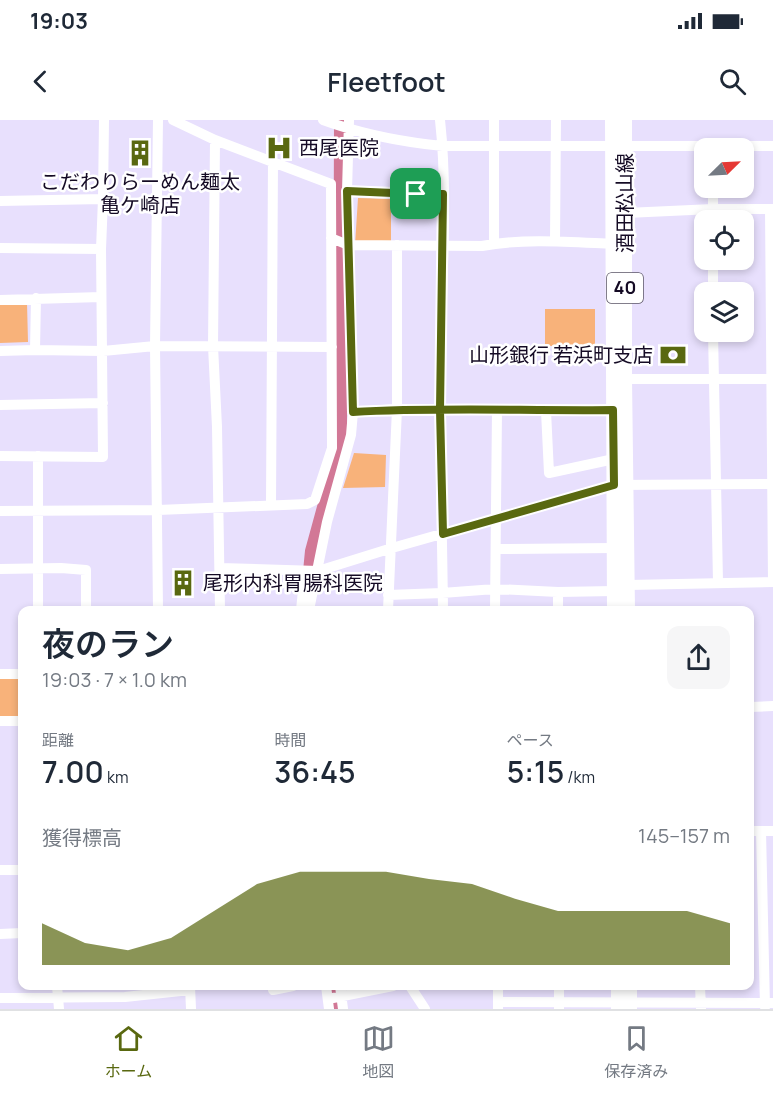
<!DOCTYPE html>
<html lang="ja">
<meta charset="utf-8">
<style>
body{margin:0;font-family:Manrope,"Noto Sans JP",sans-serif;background:#f6f6f7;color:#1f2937;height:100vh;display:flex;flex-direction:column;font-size:22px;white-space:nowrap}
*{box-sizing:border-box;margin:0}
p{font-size:20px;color:#747a83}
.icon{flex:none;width:33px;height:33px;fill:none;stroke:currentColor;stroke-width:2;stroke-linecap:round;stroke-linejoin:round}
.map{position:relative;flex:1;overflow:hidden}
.side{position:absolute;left:18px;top:486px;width:736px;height:384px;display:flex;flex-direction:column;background:#fff;border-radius:12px;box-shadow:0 3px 9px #0003}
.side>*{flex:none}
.needle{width:39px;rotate:66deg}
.buttons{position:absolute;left:694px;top:18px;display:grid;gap:12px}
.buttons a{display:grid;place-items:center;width:60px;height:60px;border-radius:12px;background:#fff;box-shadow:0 3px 9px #0003;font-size:30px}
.pin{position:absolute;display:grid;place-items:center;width:51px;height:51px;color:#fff;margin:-26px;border-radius:12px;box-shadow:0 3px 9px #0006}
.round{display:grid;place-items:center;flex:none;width:63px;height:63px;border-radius:12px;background:#f6f6f7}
.head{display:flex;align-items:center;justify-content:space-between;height:102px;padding:0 24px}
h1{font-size:33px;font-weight:600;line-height:45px}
.stats{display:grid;grid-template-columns:repeat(3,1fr);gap:9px;height:102px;padding:6px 24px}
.stats div{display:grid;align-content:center}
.stats b{font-size:30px;font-weight:600}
.stats small{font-size:16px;font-weight:400}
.stats p{font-size:16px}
.chart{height:168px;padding:12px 24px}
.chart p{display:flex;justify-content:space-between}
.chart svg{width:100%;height:108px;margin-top:6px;fill:#596810;opacity:.7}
.status{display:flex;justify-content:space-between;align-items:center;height:42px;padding:0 30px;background:#fff;direction:ltr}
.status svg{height:16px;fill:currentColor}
header{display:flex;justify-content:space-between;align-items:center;height:78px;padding:0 24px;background:#fff;font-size:27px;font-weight:600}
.tab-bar{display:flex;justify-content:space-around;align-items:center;height:84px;border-top:2px solid #e0e1e3;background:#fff;font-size:16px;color:#747a83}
.tab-bar a{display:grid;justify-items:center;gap:3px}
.tab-bar .on{color:#596810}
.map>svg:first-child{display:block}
</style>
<div class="status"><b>19:03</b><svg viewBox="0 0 49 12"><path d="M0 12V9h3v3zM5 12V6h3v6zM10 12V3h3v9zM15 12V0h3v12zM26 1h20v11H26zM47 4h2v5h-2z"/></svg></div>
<header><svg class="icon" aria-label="back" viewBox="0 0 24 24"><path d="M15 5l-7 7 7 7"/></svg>Fleetfoot<svg class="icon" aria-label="search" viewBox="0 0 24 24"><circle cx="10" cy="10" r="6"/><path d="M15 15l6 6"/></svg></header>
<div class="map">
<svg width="773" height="889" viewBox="0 0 773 889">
<rect width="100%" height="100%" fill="#e8e0fd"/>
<path fill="#f8b27a" d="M 358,78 L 391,79 L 391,123 L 355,125 Z
M 27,183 L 28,222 L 0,223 L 0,184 Z
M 545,189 L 595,189 L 595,226 L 545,226 Z
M 354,333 L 386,335 L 385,367 L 343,368 Z
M 22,557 L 22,596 L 0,597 L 0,558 Z"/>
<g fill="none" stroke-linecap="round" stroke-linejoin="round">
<path stroke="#d27896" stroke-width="2" d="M 338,222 L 340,222"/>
<path stroke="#d27896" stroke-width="14" d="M 309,462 L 312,431 L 340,329 L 341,0
M 335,866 L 337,889"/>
<path stroke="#fff" stroke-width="10" d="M 323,0 C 361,14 402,22 443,26 L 773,26
M 440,0 C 448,73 442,149 441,222 C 439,312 442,401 443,490
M 494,0 L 494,123
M 215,20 L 213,226 L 217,307 L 220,490
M 347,71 L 443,74
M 0,81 L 103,79
M 626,93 L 713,89 L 773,89
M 713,100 L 713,68
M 331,118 L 348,125 L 482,126 C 525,118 570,122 613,124
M 555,121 L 556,0
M 0,128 L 101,129
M 713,140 L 713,172
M 0,180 L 101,177
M 713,212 L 718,462
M 35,230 L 36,178
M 0,231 L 35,230 L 103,231 L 155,226 L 332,227
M 625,259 L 773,259
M 0,285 L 103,283
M 546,291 L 549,353 L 614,339
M 353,292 L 397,289 L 613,290
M 0,336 L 103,337 L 101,129 L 103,79 L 104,0
M 38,336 L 38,490
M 271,385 L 273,41
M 0,391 L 158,390 L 307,384 L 315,380 L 332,328 L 331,64 L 215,20 L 173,0
M 496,429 L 614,428
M 220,448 L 318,451 L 392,428 L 614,365 L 773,364
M 0,449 L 61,448 L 86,450 L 86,490
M 628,465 L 773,462 L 770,89
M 558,472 L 558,490
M 388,475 L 442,473 L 495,469 L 558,472 L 614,471
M 158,490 L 155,226 L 158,0
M 301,490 L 305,451
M 309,490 L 327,402 L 351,315 L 353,292 L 347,71 L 349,0
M 388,490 L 397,289 L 397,125
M 495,490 L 497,290
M 0,554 L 22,554
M 750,587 L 773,586
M 0,601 L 22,601
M 750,711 L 773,711
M 761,711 L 765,887
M 0,750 L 22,750
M 0,814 L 22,813
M 57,866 L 59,889
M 190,866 L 191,889
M 326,866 L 329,889
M 340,866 L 343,889
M 410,866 L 425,889
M 498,866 L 498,889
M 559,866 L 559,889
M 700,866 L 701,889
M 273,870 L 293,866
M 0,878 L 125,877 L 190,870
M 328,879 L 393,866
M 498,882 L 773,883"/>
<path stroke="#fff" stroke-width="14" d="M 612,0 L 614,490
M 625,0 L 625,259 L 628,490
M 618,866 L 618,889
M 630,866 L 630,889"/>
</g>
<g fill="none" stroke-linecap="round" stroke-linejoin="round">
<g stroke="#fff" stroke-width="12">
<path id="route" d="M 416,74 L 347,71 L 353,292 C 440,287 526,291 613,290 L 614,365 L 443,414 L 440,290 L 443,74 L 416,74"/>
</g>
<use href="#route" stroke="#596810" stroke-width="8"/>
</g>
<defs>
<g id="hospital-bare" transform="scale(2.07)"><path d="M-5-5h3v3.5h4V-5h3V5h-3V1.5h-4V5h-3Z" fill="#596810" stroke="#fff" stroke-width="2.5" paint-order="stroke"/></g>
<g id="building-bare" transform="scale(2.07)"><path d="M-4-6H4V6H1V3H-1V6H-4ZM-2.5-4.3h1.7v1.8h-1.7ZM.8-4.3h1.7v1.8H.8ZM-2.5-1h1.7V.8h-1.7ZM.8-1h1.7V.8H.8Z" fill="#596810" stroke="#fff" stroke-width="2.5" paint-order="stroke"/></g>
<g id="bank-bare" transform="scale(2.07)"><path d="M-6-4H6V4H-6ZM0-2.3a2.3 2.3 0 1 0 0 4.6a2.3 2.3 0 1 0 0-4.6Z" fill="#596810" stroke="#fff" stroke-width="2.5" paint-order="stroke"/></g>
</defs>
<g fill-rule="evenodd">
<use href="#hospital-bare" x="279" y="28"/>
<use href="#building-bare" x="140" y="33"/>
<use href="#bank-bare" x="673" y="235"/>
<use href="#building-bare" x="183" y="463"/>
</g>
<g text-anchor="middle" stroke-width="5" stroke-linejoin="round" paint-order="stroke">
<rect fill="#fff" stroke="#5a5466" stroke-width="1.5" x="607" y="153" width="36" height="30" rx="4.5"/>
<g font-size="18" font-weight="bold" fill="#140a24">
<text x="625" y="174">40</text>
</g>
<g font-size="20" fill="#140a24" stroke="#fff" text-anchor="start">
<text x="299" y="35">西尾医院</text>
<text x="140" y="69" text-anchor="middle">こだわりらーめん麺太<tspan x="140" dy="23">亀ケ崎店</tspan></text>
<text x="653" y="242" text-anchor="end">山形銀行 若浜町支店</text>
<text x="203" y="470">尾形内科胃腸科医院</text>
</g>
<g font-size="20" fill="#140a24" stroke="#fff">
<text transform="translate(625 83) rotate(-90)" y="7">酒田松山線</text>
</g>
</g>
</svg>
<div class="buttons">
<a><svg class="needle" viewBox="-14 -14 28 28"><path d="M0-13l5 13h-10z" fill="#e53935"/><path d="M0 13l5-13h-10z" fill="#747a83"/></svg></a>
<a><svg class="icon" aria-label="locate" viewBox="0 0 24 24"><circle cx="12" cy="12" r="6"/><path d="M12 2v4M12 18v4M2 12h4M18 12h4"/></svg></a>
<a><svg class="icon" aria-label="layers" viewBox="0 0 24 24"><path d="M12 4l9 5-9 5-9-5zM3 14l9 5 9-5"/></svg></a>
</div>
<div class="pin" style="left:416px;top:74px;background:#1e9e55"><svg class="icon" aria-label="arrive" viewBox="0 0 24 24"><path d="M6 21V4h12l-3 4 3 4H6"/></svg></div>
<section class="side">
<div class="head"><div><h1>夜のラン</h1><p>19:03 · 7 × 1.0 km</p></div><a class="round"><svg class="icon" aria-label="share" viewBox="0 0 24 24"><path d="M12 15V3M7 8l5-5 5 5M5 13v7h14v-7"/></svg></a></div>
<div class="stats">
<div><p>距離</p><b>7.00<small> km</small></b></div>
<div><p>時間</p><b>36:45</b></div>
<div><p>ペース</p><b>5:15<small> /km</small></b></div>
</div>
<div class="chart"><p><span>獲得標高</span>145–157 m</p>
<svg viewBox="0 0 160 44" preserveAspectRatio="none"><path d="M0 44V27L10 35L20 38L30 33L40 22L50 11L60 6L70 6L80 6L90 9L100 11L110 17L120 22L130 22L140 22L150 22L160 27V44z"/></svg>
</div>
</section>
</div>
<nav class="tab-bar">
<a class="on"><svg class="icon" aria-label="home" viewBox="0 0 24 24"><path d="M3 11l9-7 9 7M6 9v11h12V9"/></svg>ホーム</a>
<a><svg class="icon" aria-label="map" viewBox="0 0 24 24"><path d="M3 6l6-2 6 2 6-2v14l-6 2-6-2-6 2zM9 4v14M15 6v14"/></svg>地図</a>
<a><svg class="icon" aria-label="saved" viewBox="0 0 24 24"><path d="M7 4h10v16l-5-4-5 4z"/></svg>保存済み</a>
</nav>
